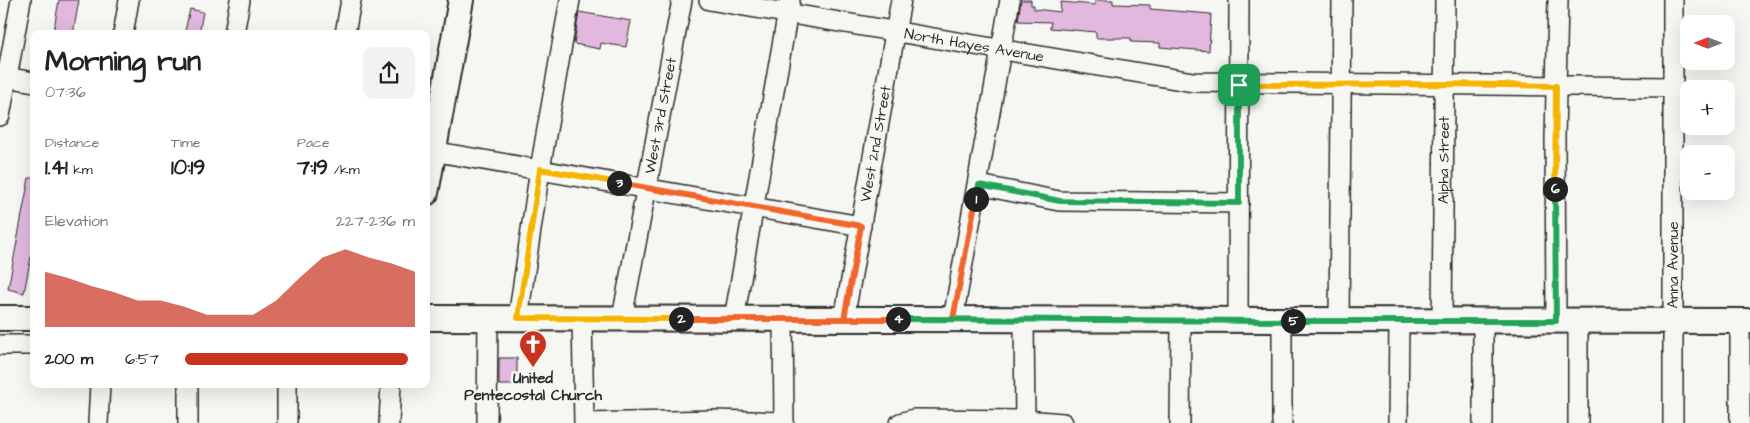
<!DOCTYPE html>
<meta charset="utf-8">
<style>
body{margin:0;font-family:"Architects Daughter",sans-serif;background:#f2f2f2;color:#222;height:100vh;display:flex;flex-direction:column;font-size:19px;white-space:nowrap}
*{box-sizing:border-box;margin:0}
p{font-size:16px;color:#767676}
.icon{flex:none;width:28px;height:28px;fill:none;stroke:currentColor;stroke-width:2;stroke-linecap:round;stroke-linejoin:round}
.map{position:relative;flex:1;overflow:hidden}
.side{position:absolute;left:30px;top:30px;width:400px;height:358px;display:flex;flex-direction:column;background:#fff;border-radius:10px;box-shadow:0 5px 20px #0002}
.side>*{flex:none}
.needle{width:32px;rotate:270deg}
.fabs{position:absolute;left:1680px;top:15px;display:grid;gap:10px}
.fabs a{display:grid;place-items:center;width:55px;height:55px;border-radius:10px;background:#fff;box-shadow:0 5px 20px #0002;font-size:25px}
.pin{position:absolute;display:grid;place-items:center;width:42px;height:42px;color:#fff;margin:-21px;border-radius:10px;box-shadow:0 2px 8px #0006}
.km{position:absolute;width:25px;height:25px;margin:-12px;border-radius:50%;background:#222;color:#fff;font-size:14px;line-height:25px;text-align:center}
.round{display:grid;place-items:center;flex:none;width:52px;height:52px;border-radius:10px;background:#f2f2f2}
.head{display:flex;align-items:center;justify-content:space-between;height:85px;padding:0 15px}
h1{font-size:28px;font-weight:800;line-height:38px}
.stats{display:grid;grid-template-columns:repeat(3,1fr);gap:8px;height:85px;padding:5px 15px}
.stats div{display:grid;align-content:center}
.stats b{font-size:21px;font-weight:800}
.stats small{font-size:14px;font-weight:400}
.stats p{font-size:14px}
.chart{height:140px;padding:10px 15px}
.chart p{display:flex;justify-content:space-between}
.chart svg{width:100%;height:90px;margin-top:5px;fill:#c8321e;opacity:.7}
ul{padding:0 15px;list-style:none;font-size:16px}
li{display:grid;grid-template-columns:80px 60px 1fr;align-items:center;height:38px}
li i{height:12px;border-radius:6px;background:#c8321e}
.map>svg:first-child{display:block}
</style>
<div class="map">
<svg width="1750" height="423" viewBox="0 0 1750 423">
<rect width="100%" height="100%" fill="#f6f6f2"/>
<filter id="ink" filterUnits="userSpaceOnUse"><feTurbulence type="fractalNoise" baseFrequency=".02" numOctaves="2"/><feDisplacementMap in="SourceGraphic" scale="10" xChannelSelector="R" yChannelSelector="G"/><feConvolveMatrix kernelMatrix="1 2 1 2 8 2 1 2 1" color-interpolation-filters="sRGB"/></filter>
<g filter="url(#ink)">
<path fill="#e2b8de" stroke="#2b2b2b" d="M 59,0 L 79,0 L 73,34 L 53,34 Z
M 1021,0 L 1031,0 L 1031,5 L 1034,5 L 1034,9 L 1060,12 L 1061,2 L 1095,5 L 1095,0 L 1113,0 L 1113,4 L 1150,5 L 1150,9 L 1211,14 L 1209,51 L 1160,47 L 1160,43 L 1131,42 L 1131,38 L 1096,38 L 1096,32 L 1050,28 L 1051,22 L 1018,21 Z
M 190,9 L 203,12 L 199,34 L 185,31 Z
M 579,12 L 631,21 L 626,47 L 601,43 L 600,49 L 574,44 Z
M 29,178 L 34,178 L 34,241 L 24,293 L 8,289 Z
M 499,358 L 517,358 L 517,385 L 499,385 Z"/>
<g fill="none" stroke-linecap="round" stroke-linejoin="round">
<g stroke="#2b2b2b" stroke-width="22">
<g id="minor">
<path id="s1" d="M 709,0 L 1193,82 L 1673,87"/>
<path d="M 123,34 L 129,0"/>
<path d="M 234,34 L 240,0"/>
<path d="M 345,34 L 351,0"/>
<path d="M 0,76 L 34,82"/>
<path d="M 0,116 L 21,0"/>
<path d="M 426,150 L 861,226"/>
<path d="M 979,185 L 1059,201 L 1239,203"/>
<path d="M 518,318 L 540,169 L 570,0"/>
<path d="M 582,318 L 584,423"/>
<path id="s2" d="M 622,318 L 682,0"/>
<path d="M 734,319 L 790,0"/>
<path d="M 783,319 L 784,423"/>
<path id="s3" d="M 844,319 L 901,0"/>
<path d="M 953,319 L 1010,0"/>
<path d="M 1024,320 L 1025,423"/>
<path d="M 1238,320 L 1239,0"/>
<path d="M 1339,321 L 1342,0"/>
<path id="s4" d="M 1442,321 L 1445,0"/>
<path d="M 1556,321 L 1555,138 L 1558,0"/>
<path d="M 1740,321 L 1740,423"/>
<path d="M 0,345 L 34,345"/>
<path d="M 188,384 L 188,423"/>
<path d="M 287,384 L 287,423"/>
<path d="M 98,423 L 100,384"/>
<path d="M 389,423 L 391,384"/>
<path d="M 487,423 L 488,318"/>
<path d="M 586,423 L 713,420 L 784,422"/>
<path d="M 900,423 L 914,419 L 1025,420 L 1063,423"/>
<path d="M 1180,423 L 1181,320"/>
<path d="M 1282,423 L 1282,321"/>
<path d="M 1398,423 L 1399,321"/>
<path d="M 1483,423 L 1483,321"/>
<path d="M 1578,423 L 1578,321"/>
<path d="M 1673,423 L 1673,0"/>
</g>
</g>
<g stroke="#2b2b2b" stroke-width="28">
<path id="major" d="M 426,193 L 461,0
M 0,318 L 34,318
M 426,318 L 1750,321"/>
</g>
<use href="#minor" stroke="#f6f6f2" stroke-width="19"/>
<use href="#major" stroke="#f6f6f2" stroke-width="24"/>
</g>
</g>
<g fill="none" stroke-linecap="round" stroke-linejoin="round" filter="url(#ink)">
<g stroke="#fff" stroke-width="10">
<path id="split-1" d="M 976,199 L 979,185 L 1060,201 L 1239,203 L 1239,85"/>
</g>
<g stroke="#fff" stroke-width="10">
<path id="split-2" d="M 681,319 L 953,319 L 976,199"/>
</g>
<g stroke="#fff" stroke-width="10">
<path id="split-3" d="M 619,183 L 540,169 L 518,318 L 681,319"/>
</g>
<g stroke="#fff" stroke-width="10">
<path id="split-4" d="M 619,183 L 861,226 L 844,319 L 898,319"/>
</g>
<g stroke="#fff" stroke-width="10">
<path id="split-5" d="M 898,319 L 1293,321"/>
</g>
<g stroke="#fff" stroke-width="10">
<path id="split-6" d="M 1293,321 L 1556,321 L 1555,189"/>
</g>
<g stroke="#fff" stroke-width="10">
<path id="split-7" d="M 1239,85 L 1444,84 L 1556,86 L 1555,189"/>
</g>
<use href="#split-1" stroke="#22a559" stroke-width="6"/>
<use href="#split-2" stroke="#f0652b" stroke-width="6"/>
<use href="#split-3" stroke="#f5b400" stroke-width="6"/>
<use href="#split-4" stroke="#f0652b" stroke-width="6"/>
<use href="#split-5" stroke="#22a559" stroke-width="6"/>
<use href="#split-6" stroke="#22a559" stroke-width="6"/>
<use href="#split-7" stroke="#f5b400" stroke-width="6"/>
</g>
<defs>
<g id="church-pin" transform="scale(1.4375)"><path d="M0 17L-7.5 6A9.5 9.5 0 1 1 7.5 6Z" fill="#c8321e" stroke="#f6f6f2"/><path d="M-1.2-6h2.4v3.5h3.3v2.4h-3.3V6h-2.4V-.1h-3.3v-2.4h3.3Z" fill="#fff"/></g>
</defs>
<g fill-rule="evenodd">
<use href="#church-pin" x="533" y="344"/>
</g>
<g text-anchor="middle" stroke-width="5" stroke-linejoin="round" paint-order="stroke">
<g font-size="15" fill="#2b2b2b" stroke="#f6f6f2">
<text dy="5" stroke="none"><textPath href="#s1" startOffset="269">North Hayes Avenue</textPath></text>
<text dy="5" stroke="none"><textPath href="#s2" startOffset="206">West 3rd Street</textPath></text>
<text dy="5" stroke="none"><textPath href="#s3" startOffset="178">West 2nd Street</textPath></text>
<text dy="5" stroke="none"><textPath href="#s4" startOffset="161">Alpha Street</textPath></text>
<text transform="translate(1673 265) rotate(-90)" y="5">Anna Avenue</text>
</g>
<g font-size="15" font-weight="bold" fill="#2b2b2b" stroke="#f6f6f2">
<text x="533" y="383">United<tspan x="533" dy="17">Pentecostal Church</tspan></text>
</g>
</g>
</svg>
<div class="fabs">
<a><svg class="needle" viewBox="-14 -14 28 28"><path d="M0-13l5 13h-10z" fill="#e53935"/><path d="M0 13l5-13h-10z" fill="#767676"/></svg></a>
<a>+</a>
<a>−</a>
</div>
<div class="pin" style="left:1239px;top:85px;background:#1e9e55"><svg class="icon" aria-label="arrive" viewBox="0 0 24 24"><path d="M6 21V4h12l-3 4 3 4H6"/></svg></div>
<b class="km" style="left:976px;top:199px">1</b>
<b class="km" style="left:681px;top:319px">2</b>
<b class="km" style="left:619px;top:183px">3</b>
<b class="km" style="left:898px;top:319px">4</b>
<b class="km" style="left:1293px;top:321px">5</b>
<b class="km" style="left:1555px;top:189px">6</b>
<section class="side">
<div class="head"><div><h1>Morning run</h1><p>07:36</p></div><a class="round"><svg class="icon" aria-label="share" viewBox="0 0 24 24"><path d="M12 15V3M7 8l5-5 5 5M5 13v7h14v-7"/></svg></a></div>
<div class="stats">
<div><p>Distance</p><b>1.41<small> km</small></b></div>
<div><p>Time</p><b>10:19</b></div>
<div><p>Pace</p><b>7:19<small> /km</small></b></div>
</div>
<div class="chart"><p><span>Elevation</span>227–236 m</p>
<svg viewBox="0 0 160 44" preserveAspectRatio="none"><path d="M0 44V17L10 20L20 24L30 27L40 31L50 31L60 34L70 38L80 38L90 38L100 31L110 20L120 10L130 6L140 10L150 13L160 17V44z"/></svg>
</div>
<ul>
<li><b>200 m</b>6:57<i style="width:97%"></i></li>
</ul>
</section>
</div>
